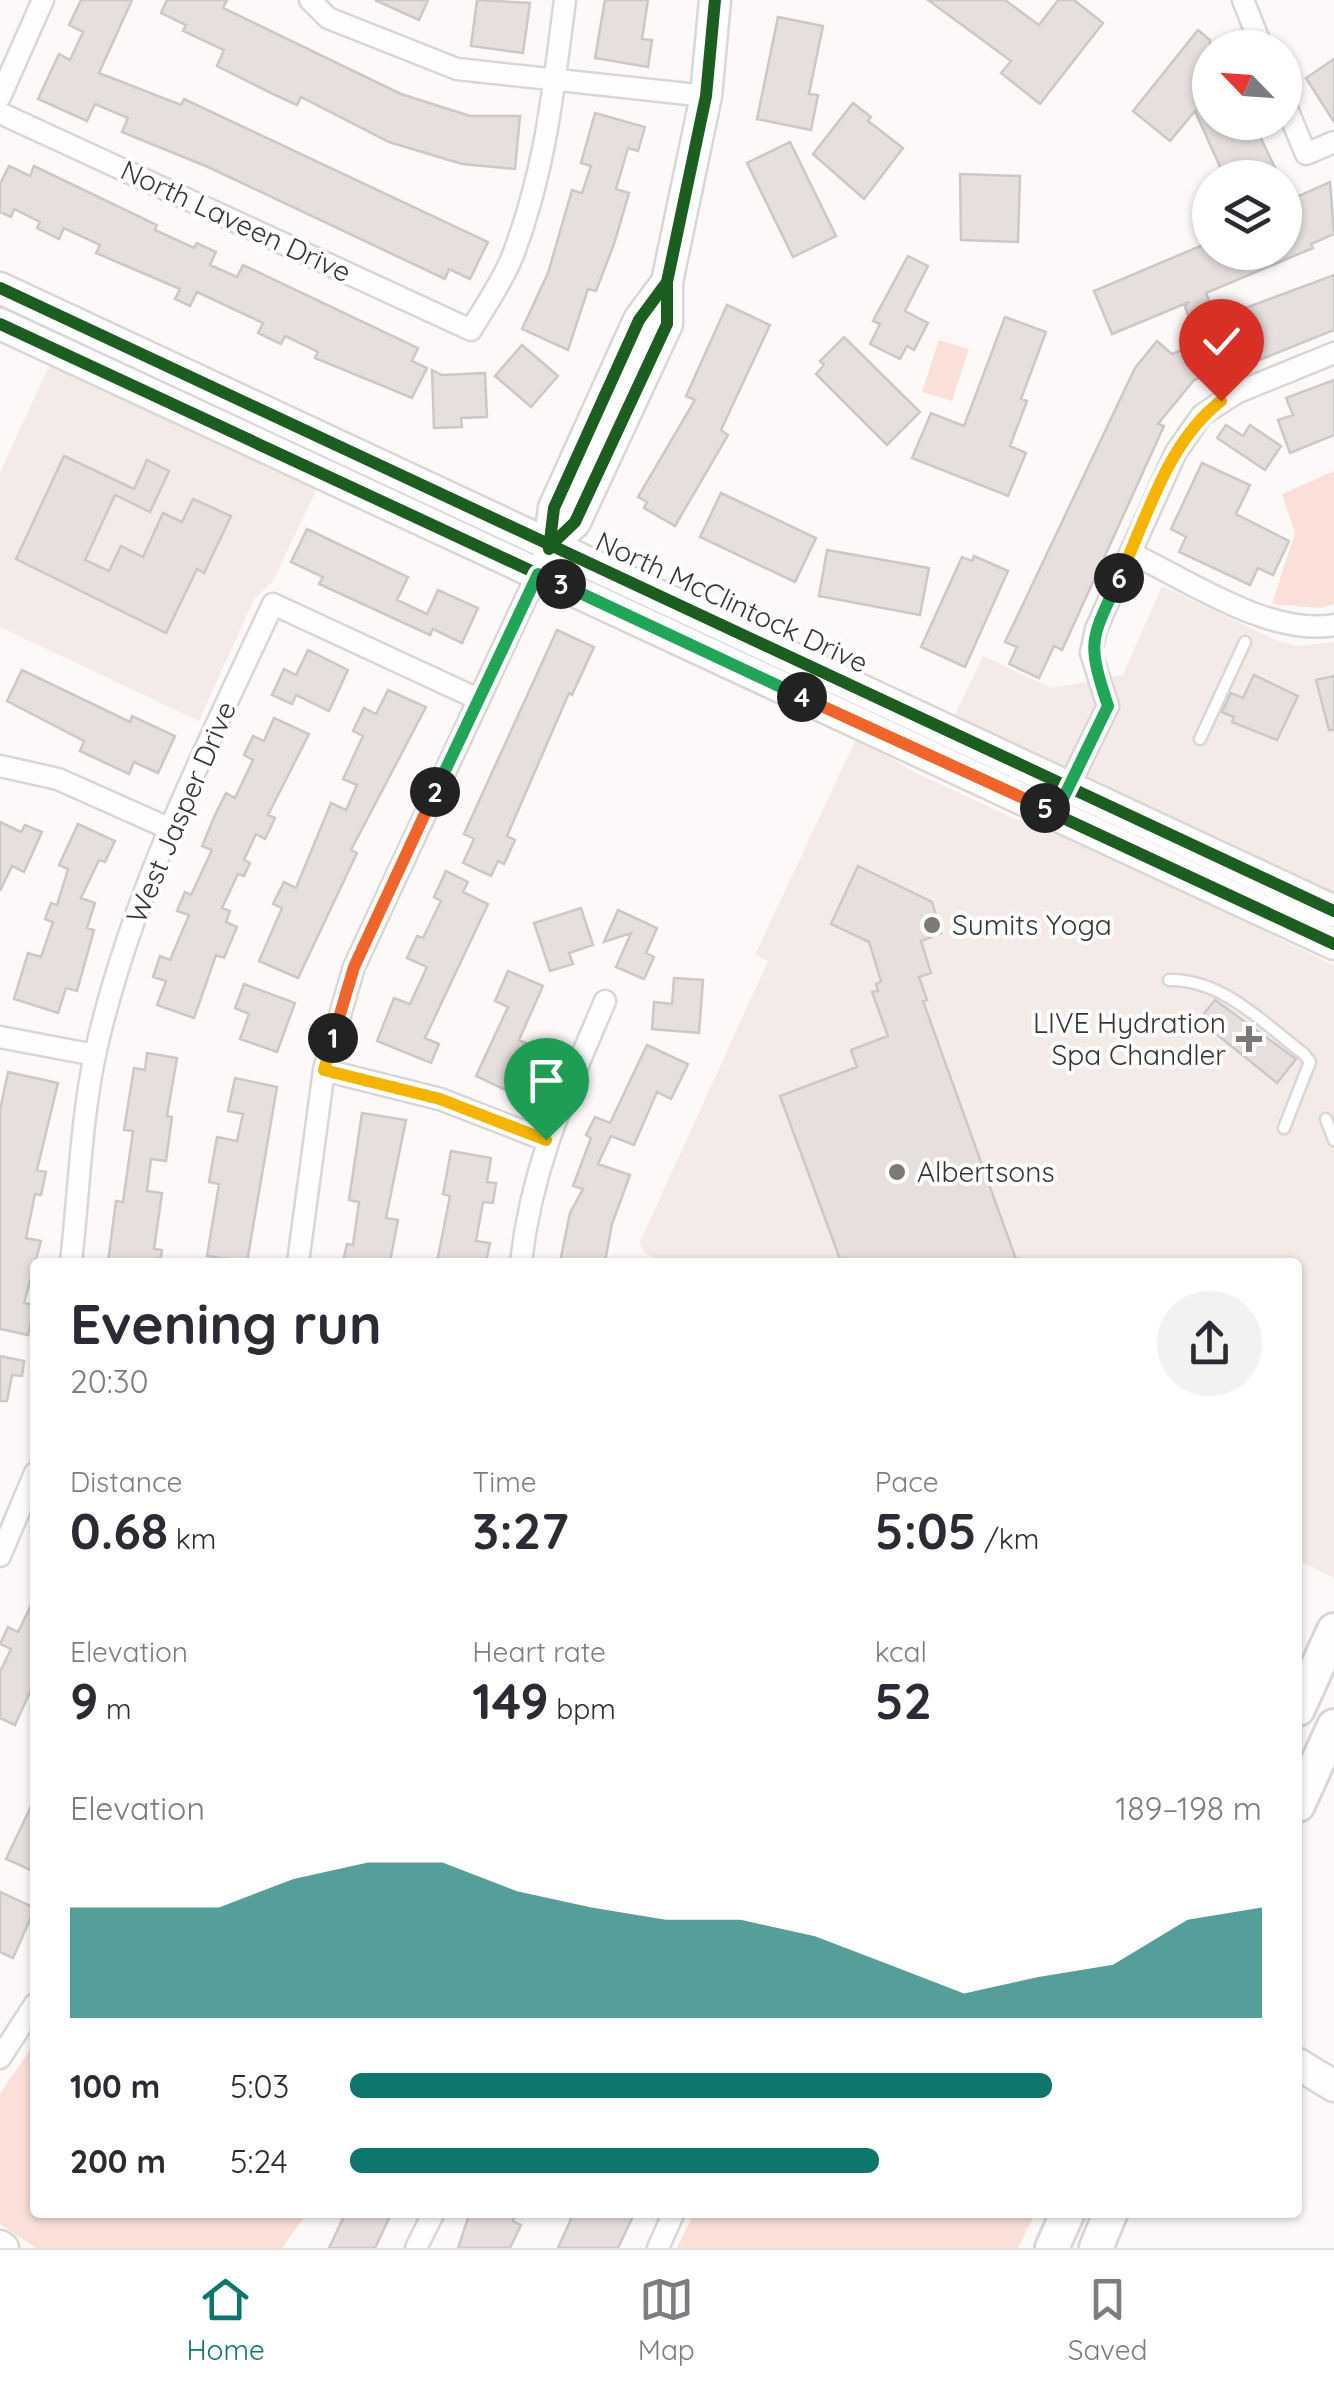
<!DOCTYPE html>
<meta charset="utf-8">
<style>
body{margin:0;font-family:Quicksand,sans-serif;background:#f2f2f3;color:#2b2b33;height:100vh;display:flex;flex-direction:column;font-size:38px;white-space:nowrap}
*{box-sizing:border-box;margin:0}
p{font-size:32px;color:#7c7c81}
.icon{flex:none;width:55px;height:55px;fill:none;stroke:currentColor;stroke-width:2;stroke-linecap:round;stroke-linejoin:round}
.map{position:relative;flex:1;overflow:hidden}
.drawer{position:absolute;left:30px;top:1258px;width:1272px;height:960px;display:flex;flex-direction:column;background:#fff;border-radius:10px;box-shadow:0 2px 8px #0004}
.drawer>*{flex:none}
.needle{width:65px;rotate:295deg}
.tools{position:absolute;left:1192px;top:30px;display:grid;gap:20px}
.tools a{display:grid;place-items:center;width:110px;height:110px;border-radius:50%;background:#fff;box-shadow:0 2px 8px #0004;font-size:50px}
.pin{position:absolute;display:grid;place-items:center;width:85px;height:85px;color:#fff;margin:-102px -42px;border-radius:50% 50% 50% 0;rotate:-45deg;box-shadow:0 0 10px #0007}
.pin .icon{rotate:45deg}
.km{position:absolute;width:50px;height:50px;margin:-25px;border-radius:50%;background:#222;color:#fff;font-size:28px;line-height:50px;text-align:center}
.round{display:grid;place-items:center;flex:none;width:105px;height:105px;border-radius:52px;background:#f2f2f3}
.overview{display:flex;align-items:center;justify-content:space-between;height:170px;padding:0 40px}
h1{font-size:55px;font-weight:700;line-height:75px}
.stats{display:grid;grid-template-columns:repeat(3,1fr);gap:15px;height:170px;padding:10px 40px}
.stats div{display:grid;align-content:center}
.stats b{font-size:50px;font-weight:700}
.stats small{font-size:28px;font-weight:400}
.stats p{font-size:28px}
.chart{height:280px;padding:20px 40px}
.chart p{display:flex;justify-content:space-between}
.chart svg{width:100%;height:180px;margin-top:10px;fill:#0f766e;opacity:.7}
ul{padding:0 40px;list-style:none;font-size:32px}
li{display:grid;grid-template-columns:160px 120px 1fr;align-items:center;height:75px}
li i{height:25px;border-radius:12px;background:#0f766e}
.tabs{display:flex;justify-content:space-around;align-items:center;height:140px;border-top:2px solid #e1e1e2;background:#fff;font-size:28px;color:#7c7c81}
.tabs a{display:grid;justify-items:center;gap:5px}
.tabs .selected{color:#0f766e}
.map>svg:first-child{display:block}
</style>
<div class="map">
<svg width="1334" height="2248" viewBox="0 0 1334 2248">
<rect width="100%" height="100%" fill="#fdf9f8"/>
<path fill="#f4eae8" d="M 52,360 L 319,484 L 273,581 L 254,599 L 199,721 L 0,627 L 0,472 Z
M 1162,586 L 1278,641 L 1297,646 L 1334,642 L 1334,897 L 953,719 L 983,656 L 1051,688 L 1123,675 Z
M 857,737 L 914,772 L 1015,819 L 1077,838 L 1334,966 L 1334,1578 L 1298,1560 L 1298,1262 L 665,1262 L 644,1253 L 640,1242 L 768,961 L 755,955 Z"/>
<path fill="#fae0d9" d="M 939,340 L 969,349 L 952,401 L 922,392 Z
M 1334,471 L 1334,604 L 1321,608 L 1272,604 L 1295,533 L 1282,494 Z
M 35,2042 L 35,2212 L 307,2213 L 282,2248 L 36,2248 L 0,2224 L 0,2094 Z
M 694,2213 L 694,2212 L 1035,2213 L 1018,2248 L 677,2248 Z"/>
<path fill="#e6dfdd" stroke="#cbc8c8" stroke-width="2.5" d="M 81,0 L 132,0 L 99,73 L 181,105 L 184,99 L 488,242 L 470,279 L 449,269 L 445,279 L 208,167 L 122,132 L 128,118 L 95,104 L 87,121 L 38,99 L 59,54 L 70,60 L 83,32 L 69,25 Z
M 167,0 L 227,0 L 223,8 L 401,94 L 470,116 L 520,116 L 515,169 L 462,164 L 389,142 L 301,97 L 297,105 L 273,94 L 217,66 L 224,50 L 183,31 L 186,25 L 161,13 Z
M 375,0 L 428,0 L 419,20 Z
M 477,0 L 530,3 L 523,53 L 471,46 Z
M 605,0 L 648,0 L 642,39 L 652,40 L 648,67 L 595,58 Z
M 928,0 L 1005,0 L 1039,25 L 1058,0 L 1074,0 L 1103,23 L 1040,104 L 1001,73 L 1011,61 Z
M 778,17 L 823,26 L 809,94 L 818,95 L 811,130 L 757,119 Z
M 1198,30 L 1210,40 L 1210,122 L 1253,122 L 1280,178 L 1225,178 L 1195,111 L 1170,141 L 1133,111 Z
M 1334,59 L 1334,122 L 1306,78 Z
M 853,103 L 871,117 L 868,121 L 903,148 L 864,199 L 813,154 Z
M 595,113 L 645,127 L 638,151 L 628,148 L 616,189 L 629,193 L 614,244 L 596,291 L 588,289 L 568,350 L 522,329 L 548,273 L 572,190 L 582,193 L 591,166 L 581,163 Z
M 790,142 L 836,236 L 793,257 L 747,163 Z
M 9,166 L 30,176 L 34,166 L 157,225 L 155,230 L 194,248 L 197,243 L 216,252 L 210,265 L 237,277 L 243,265 L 418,348 L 412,361 L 427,368 L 412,398 L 315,358 L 318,352 L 285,336 L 281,344 L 258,333 L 263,323 L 197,292 L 190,306 L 175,299 L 180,289 L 96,253 L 100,245 L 64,228 L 59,239 L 37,228 L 40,222 L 14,209 L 11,217 L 0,212 L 0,184 Z
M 960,174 L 1020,176 L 1018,242 L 961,240 Z
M 1330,182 L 1334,234 L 1311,244 L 1313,248 L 1206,293 L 1216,319 L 1334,275 L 1334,330 L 1232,371 L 1230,365 L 1194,380 L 1158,424 L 1164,426 L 1062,650 L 1054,646 L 1039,678 L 1009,664 L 1017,647 L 1005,642 L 1135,368 L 1157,341 L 1172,354 L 1199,343 L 1185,307 L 1189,302 L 1112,334 L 1094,291 L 1210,242 L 1210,252 L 1285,252 L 1285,202 Z
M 908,256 L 928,266 L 905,311 L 928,323 L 914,350 L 907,346 L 900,359 L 870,344 L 880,324 L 873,321 Z
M 727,305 L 770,325 L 721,430 L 728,435 L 675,526 L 644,508 L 647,502 L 638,497 L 695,400 L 686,396 Z
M 1005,317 L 1046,332 L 1021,399 L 1027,401 L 1010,446 L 1026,453 L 1008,496 L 912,458 L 931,413 L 964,426 Z
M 844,337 L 920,412 L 887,445 L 816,374 L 824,365 L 820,361 Z
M 522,345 L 558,376 L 531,407 L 495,376 Z
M 432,370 L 442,375 L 485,373 L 487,417 L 461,418 L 462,427 L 434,428 Z
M 1334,380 L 1334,435 L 1290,453 L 1278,420 L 1293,415 L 1286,398 Z
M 1226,425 L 1243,436 L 1250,425 L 1281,446 L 1265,470 L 1217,438 Z
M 64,456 L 134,489 L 147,460 L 169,471 L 150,512 L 115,495 L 85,560 L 109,571 L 121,546 L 143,557 L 163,513 L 182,522 L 193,499 L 231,516 L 204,573 L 197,569 L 166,633 L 16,559 Z
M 1202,463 L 1250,485 L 1236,514 L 1289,541 L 1273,575 L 1258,568 L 1250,585 L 1179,552 L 1186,537 L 1171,529 Z
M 721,493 L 816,538 L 795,582 L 700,537 Z
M 307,529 L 408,577 L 397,600 L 427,614 L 438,590 L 478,608 L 462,643 L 433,629 L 430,635 L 319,584 L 323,577 L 291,562 Z
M 827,550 L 929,568 L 920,615 L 819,596 Z
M 974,556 L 1008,571 L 965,667 L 921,647 L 962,557 L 972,561 Z
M 557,630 L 594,647 L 572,695 L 569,693 L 507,836 L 515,840 L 504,864 L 498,861 L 491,876 L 463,863 L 474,839 L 464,834 Z
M 308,650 L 348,670 L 329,711 L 296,695 L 292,704 L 272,695 L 284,669 L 296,675 Z
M 22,670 L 130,722 L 132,716 L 175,736 L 158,773 L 134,762 L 129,774 L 80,751 L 84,741 L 7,701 Z
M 1254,675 L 1298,696 L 1277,740 L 1232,722 L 1234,717 L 1222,712 L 1231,693 L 1243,698 Z
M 1334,676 L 1334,730 L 1329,730 L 1316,680 Z
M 388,690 L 426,707 L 351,850 L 357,853 L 298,978 L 259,961 L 282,908 L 273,904 L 284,882 L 296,888 L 331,803 L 346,810 L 357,785 L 343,779 L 363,736 L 353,731 L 364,708 L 376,714 Z
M 274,718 L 309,734 L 268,815 L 275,818 L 265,839 L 256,834 L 244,860 L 250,863 L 244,876 L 238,874 L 222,908 L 230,911 L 226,922 L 237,927 L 224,958 L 216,955 L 194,1018 L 157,1005 L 166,981 L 153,977 L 160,956 L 170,960 L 189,915 L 177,911 L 185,892 L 191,895 L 212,850 L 202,846 L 215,815 L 226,793 L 235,798 L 253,760 L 244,755 L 253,736 L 264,741 Z
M 0,822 L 21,832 L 25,825 L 42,832 L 24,872 L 12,866 L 0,891 Z
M 78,824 L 115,841 L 105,862 L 99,860 L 81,898 L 95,903 L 87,928 L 94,930 L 77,991 L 66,988 L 58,1013 L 14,999 L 28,953 L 41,957 L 53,922 L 45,919 L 51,903 L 57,905 L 68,869 L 59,865 Z
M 858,866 L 932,902 L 941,933 L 921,941 L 931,973 L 919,977 L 927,1000 L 923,1001 L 1017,1262 L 841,1262 L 780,1096 L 857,1067 L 851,1050 L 888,1036 L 872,992 L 878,991 L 876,984 L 881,981 L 869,942 L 831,924 Z
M 446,871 L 468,882 L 463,892 L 488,904 L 425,1038 L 439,1044 L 431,1063 L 377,1041 L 394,998 L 410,1004 L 427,967 L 407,958 L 417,936 L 423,938 L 441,901 L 434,897 Z
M 581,908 L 593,945 L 569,953 L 573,964 L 550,971 L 534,923 Z
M 618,910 L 657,928 L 646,953 L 654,957 L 644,979 L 616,967 L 631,933 L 604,942 Z
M 508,971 L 543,986 L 519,1040 L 539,1049 L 520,1097 L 476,1076 L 508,1007 L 495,1001 Z
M 674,978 L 703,980 L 699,1033 L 652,1029 L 654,1002 L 672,1004 Z
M 244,984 L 295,1003 L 277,1052 L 240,1039 L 249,1014 L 235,1008 Z
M 1215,1000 L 1296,1059 L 1277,1083 L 1199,1020 Z
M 647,1045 L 688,1064 L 671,1099 L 657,1092 L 634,1145 L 611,1136 L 598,1164 L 630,1175 L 612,1224 L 605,1262 L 560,1262 L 570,1213 L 583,1189 L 573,1186 L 591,1138 L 586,1135 L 595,1117 L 610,1123 Z
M 147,1053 L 177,1058 L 167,1116 L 172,1117 L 166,1161 L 151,1159 L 147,1191 L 162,1193 L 154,1249 L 162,1250 L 160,1262 L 108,1262 L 116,1201 L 123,1202 L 133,1131 L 124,1130 L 134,1068 L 145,1070 Z
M 8,1072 L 58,1083 L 37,1170 L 46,1172 L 41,1195 L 35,1194 L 26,1238 L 41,1241 L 24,1303 L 35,1305 L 28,1335 L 0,1329 L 0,1110 Z
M 235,1078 L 277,1087 L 247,1262 L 207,1256 L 219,1184 L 209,1182 L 217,1137 L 237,1141 L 243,1114 L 228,1111 Z
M 362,1113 L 406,1120 L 386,1218 L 398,1220 L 390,1262 L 343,1262 L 347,1244 L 353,1245 L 359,1202 L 349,1200 Z
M 451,1151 L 491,1158 L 487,1182 L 496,1183 L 493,1203 L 483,1202 L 476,1241 L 490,1243 L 486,1262 L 437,1262 L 450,1196 L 443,1194 Z
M 0,1356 L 24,1361 L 22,1376 L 12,1375 L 7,1401 L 0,1401 Z
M 35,1597 L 35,1681 L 15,1725 L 0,1718 L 0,1672 L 11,1649 L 0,1644 L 8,1627 L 18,1632 Z
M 35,1798 L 35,1872 L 6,1859 Z
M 0,1892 L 35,1908 L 13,1958 L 0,1952 Z
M 346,2212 L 392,2212 L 375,2248 L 329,2248 Z
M 470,2212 L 517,2212 L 513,2221 L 521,2225 L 510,2248 L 458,2248 Z
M 574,2212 L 635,2212 L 618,2248 L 558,2248 Z"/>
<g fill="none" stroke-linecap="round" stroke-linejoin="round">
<g stroke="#d9d6d5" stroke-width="15">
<path id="lane" d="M 1200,739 L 1245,642
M 1169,980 C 1223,979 1263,1023 1304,1054 L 1310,1062 L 1284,1128
M 1326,1119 L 1334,1140"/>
</g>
<g stroke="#d9d6d5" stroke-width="25">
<path id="street" d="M 310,0 L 328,18 L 457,69 L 706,96
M 1243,0 L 1262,48
M 0,97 L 43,0
M 1285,104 L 1306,154 L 1334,142
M 0,113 L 471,330 C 485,306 503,281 513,255 C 546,168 553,91 565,0
M 1131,553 C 1187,580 1271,637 1334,625
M 0,766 L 58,779 L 168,828
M 1063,798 L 1108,706 L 1091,653 L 1096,629 L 1176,452 L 1202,415 L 1236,393 L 1334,353
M 0,1037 L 95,1055
M 324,1070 L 440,1099 L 546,1140
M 71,1262 C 79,1193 81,1118 96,1050 C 132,892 205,750 273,604 L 478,699
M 298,1262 L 324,1070 L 354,967 L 543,562
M 521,1262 C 532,1164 567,1091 605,1001
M 0,1556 L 35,1473
M 0,2058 L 35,2004
M 416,2248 L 434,2212
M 658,2248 L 674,2212"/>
</g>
<g stroke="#d9d6d5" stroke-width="35">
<path id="secondary" d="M 0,288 L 1334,911
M 0,324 L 1334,944
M 551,545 L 575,522 L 667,324 L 667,282 L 706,96 L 715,0
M 548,551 L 554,508 L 639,320 L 667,282
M 1298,2064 L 1334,2086
M 0,2246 L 3,2248"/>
</g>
<g stroke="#d9d6d5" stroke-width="38">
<path id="primary" d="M 1298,1709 L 1334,1630
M 1298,1805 L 1334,1726
M 1052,2248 L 1068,2212
M 1096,2248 L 1111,2212"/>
</g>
<use href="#lane" stroke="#fffefe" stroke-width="10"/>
<use href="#street" stroke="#fffefe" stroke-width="20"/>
<use href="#secondary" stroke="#fffefe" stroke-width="30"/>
<use href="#primary" stroke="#fffefe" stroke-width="32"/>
<g stroke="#fff" stroke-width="19">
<path id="cycleway" d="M 0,288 L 1334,911
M 0,324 L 1334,944
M 551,545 L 575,522 L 667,324 L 667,282 L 706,96 L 715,0
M 549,549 L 554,508 L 639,320 L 667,282"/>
</g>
<use href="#cycleway" stroke="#1b5e20" stroke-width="12"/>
</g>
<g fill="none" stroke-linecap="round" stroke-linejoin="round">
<g stroke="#fff" stroke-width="20">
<path id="split-1" d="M 333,1038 L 324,1070 L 440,1099 L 546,1140"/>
</g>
<g stroke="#fff" stroke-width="20">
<path id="split-2" d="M 333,1038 L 354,967 L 435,792"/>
</g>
<g stroke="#fff" stroke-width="20">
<path id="split-3" d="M 435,792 L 538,574 L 561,584"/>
</g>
<g stroke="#fff" stroke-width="20">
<path id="split-4" d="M 561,584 L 802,697"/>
</g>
<g stroke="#fff" stroke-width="20">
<path id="split-5" d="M 802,697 L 1045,808"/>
</g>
<g stroke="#fff" stroke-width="20">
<path id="split-6" d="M 1045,808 L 1056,813 L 1108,706 C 1086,639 1091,641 1119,578"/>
</g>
<g stroke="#fff" stroke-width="20">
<path id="split-7" d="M 1119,578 C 1147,518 1167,442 1221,401"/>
</g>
<use href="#split-1" stroke="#f5b400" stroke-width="12"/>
<use href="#split-2" stroke="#f0652b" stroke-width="12"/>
<use href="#split-3" stroke="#22a559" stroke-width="12"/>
<use href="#split-4" stroke="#22a559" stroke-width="12"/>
<use href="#split-5" stroke="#f0652b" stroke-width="12"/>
<use href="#split-6" stroke="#22a559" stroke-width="12"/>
<use href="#split-7" stroke="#f5b400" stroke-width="12"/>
</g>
<g fill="#7c7a79" stroke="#fff" stroke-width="4">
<circle cx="932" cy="925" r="10"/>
<path d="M1244 1024h10v10h10v10h-10v10h-10v-10h-10v-10h10z"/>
<circle cx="897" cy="1172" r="10"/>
</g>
<g text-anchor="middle" stroke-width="8" stroke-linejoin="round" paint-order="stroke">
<g font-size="28" fill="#373534" stroke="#fff">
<text transform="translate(236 221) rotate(25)" y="10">North Laveen Drive</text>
<text transform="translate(732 602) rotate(25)" y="10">North McClintock Drive</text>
<text transform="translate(181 812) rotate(-67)" y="10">West Jasper Drive</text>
</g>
<g font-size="28" fill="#373534" stroke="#fff" text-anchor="start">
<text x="952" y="935">Sumits Yoga</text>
<text x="1226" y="1033" text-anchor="end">LIVE Hydration<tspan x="1226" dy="32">Spa Chandler</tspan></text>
<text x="917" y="1182">Albertsons</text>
</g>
</g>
</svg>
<div class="tools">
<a><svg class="needle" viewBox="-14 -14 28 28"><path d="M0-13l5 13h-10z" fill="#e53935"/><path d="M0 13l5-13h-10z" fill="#7c7c81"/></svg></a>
<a><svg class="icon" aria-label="layers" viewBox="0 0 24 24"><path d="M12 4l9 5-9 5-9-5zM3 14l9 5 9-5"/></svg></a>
</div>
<div class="pin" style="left:546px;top:1140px;background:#1e9e55"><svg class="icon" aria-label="arrive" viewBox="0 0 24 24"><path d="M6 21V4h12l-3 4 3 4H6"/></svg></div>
<div class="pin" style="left:1221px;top:401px;background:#d93025"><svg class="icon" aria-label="check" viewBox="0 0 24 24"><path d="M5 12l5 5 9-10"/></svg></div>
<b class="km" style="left:333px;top:1038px">1</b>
<b class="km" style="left:435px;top:792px">2</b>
<b class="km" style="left:561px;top:584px">3</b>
<b class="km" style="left:802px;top:697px">4</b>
<b class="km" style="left:1045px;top:808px">5</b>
<b class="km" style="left:1119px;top:578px">6</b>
<section class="drawer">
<div class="overview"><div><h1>Evening run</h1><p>20:30</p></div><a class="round"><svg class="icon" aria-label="share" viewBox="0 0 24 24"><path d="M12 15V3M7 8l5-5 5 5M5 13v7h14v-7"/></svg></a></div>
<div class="stats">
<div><p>Distance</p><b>0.68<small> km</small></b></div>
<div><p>Time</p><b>3:27</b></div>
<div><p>Pace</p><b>5:05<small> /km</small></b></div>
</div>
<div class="stats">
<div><p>Elevation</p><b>9<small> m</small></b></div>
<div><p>Heart rate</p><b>149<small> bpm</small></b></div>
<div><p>kcal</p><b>52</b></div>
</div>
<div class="chart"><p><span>Elevation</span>189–198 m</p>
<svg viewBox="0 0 160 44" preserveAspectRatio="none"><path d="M0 44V17L10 17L20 17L30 10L40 6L50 6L60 13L70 17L80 20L90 20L100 24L110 31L120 38L130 34L140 31L150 20L160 17V44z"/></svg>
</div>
<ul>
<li><b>100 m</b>5:03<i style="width:77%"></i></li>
<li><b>200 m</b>5:24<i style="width:58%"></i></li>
</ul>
</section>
</div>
<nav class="tabs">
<a class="selected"><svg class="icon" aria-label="home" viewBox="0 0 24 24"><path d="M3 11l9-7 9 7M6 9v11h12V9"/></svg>Home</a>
<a><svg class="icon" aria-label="map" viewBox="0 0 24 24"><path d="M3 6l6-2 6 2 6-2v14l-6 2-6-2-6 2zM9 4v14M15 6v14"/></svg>Map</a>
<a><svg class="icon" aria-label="saved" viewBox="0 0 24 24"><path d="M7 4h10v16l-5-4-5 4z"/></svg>Saved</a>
</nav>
